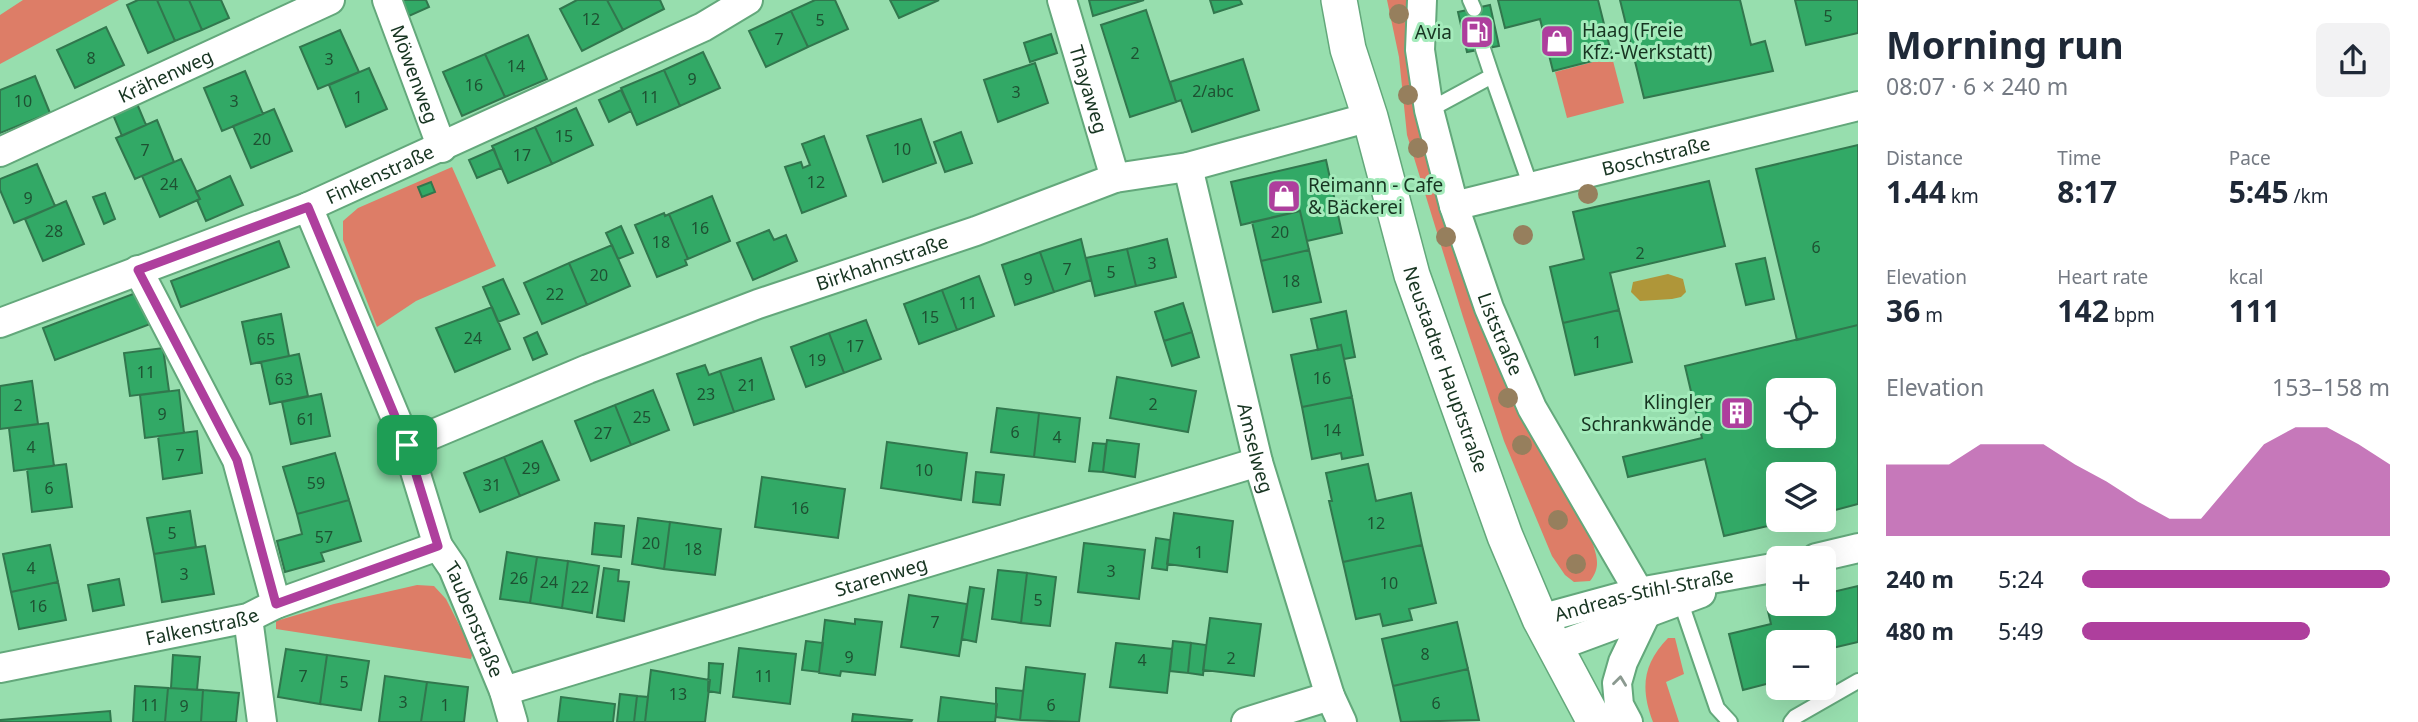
<!DOCTYPE html>
<meta charset="utf-8">
<style>
body{margin:0;font-family:"Noto Sans",sans-serif;background:#f2f2f3;color:#1f2937;height:100vh;display:flex;flex-direction:column;font-size:26px;white-space:nowrap}
*{box-sizing:border-box;margin:0}
p{font-size:23px;color:#747a83}
.icon{flex:none;width:38px;height:38px;fill:none;stroke:currentColor;stroke-width:2;stroke-linecap:round;stroke-linejoin:round}
.map{position:relative;flex:1;overflow:hidden}
.details{display:flex;flex-direction:column;background:#fff;width:560px}
.details>*{flex:none}
.tools{position:absolute;left:1766px;top:378px;display:grid;gap:14px}
.tools a{display:grid;place-items:center;width:70px;height:70px;border-radius:10px;background:#fff;box-shadow:0 7px 28px #0002;font-size:35px}
.pin{position:absolute;display:grid;place-items:center;width:60px;height:60px;color:#fff;margin:-30px;border-radius:14px;box-shadow:0 4px 10px #0006}
.round{display:grid;place-items:center;flex:none;width:74px;height:74px;border-radius:10px;background:#f2f2f3}
.headline{display:flex;align-items:center;justify-content:space-between;height:119px;padding:0 28px}
h1{font-size:38px;font-weight:700;line-height:52px}
.figures{display:grid;grid-template-columns:repeat(3,1fr);gap:10px;height:119px;padding:7px 28px}
.figures div{display:grid;align-content:center}
.figures b{font-size:30px;font-weight:700}
.figures small{font-size:19px;font-weight:400}
.figures p{font-size:19px}
.chart{height:196px;padding:14px 28px}
.chart p{display:flex;justify-content:space-between}
.chart svg{width:100%;height:126px;margin-top:7px;fill:#ae3f9d;opacity:.7}
ul{padding:0 28px;list-style:none;font-size:23px}
li{display:grid;grid-template-columns:112px 84px 1fr;align-items:center;height:52px}
li i{height:18px;border-radius:9px;background:#ae3f9d}
main{display:flex;flex:1;min-height:0}
.map>svg:first-child{display:block}
</style>
<main>
<div class="map">
<svg width="1858" height="722" viewBox="0 0 1858 722">
<rect width="100%" height="100%" fill="#97deae"/>
<path fill="#dd7d67" d="M 23,0 L 119,0 L 0,64 L 0,15 Z
M 1387,0 L 1408,0 L 1408,37 L 1415,97 L 1596,538 L 1592,541 C 1597,557 1601,567 1590,581 L 1574,582 L 1565,575 L 1552,556 L 1504,441 L 1463,317 L 1407,135 L 1399,57 Z
M 1612,57 L 1624,103 L 1567,118 L 1555,72 Z
M 452,167 L 496,266 L 416,301 L 377,327 L 343,240 L 343,221 L 358,208 Z
M 417,585 L 434,586 L 446,599 L 473,652 L 471,659 L 276,629 L 276,621 L 334,604 Z
M 1668,638 L 1675,638 L 1684,674 L 1666,682 L 1679,722 L 1653,722 C 1640,688 1643,664 1668,638 Z"/>
<path fill="#af9639" d="M 1668,274 L 1683,279 L 1686,292 L 1681,297 L 1672,299 L 1640,301 L 1631,292 L 1633,282 Z"/>
<path fill="#32a966" stroke="#31774d" stroke-width="2" fill-rule="evenodd" d="M 138,0 L 157,0 L 175,41 L 148,53 L 127,5 Z
M 157,0 L 189,0 L 202,30 L 175,41 Z
M 189,0 L 221,0 L 229,18 L 202,30 Z
M 402,0 L 426,0 L 429,7 L 409,16 Z
M 577,0 L 607,0 L 623,30 L 582,51 L 560,9 Z
M 607,0 L 660,0 L 664,9 L 623,30 Z
M 815,0 L 835,0 L 848,29 L 808,47 L 791,11 Z
M 890,0 L 939,0 L 899,18 Z
M 1089,0 L 1144,0 L 1093,16 Z
M 1210,0 L 1240,0 L 1242,4 L 1214,13 Z
M 1498,0 L 1598,0 L 1612,56 L 1553,71 L 1540,19 L 1505,28 Z
M 1620,0 L 1740,0 L 1751,45 L 1765,41 L 1773,71 L 1644,98 Z
M 1795,0 L 1858,0 L 1858,33 L 1806,45 Z
M 1490,5 L 1499,46 L 1467,52 L 1458,12 Z
M 1146,10 L 1176,102 L 1130,117 L 1101,25 Z
M 791,11 L 808,47 L 766,67 L 749,31 Z
M 106,27 L 124,65 L 75,88 L 57,50 Z
M 340,30 L 359,72 L 318,89 L 300,47 Z
M 1051,34 L 1057,53 L 1030,62 L 1024,43 Z
M 528,35 L 547,79 L 505,97 L 485,54 Z
M 703,52 L 720,88 L 680,106 L 664,70 Z
M 485,54 L 505,97 L 462,116 L 443,72 Z
M 1243,59 L 1259,110 L 1192,132 L 1181,100 L 1176,102 L 1170,82 Z
M 1035,63 L 1048,103 L 998,122 L 984,80 Z
M 369,68 L 387,109 L 346,127 L 329,85 Z
M 664,70 L 680,106 L 637,125 L 621,88 Z
M 245,71 L 263,114 L 222,131 L 204,88 Z
M 35,76 L 50,113 L 0,133 L 0,90 Z
M 621,90 L 631,111 L 609,122 L 599,100 Z
M 135,99 L 146,125 L 122,136 L 111,110 Z
M 576,108 L 593,145 L 552,164 L 535,127 Z
M 274,109 L 292,151 L 251,168 L 233,126 Z
M 921,119 L 936,163 L 883,182 L 867,136 Z
M 157,120 L 174,162 L 135,179 L 116,138 Z
M 535,127 L 552,164 L 508,183 L 492,146 Z
M 961,132 L 972,163 L 945,172 L 934,142 Z
M 824,136 L 846,196 L 802,213 L 785,167 L 801,162 L 803,168 L 810,165 L 802,144 Z
M 1858,145 L 1858,325 L 1797,340 L 1756,169 Z
M 494,149 L 501,168 L 477,178 L 469,160 Z
M 181,159 L 200,199 L 160,217 L 142,176 Z
M 1326,160 L 1342,233 L 1307,241 L 1300,211 L 1241,225 L 1231,182 Z
M 37,164 L 55,206 L 14,223 L 0,190 L 0,179 Z
M 230,176 L 243,205 L 206,221 L 197,200 L 200,199 L 196,192 Z
M 1709,181 L 1725,246 L 1610,273 L 1619,310 L 1563,323 L 1550,267 L 1584,259 L 1573,212 Z
M 431,182 L 435,192 L 422,197 L 418,187 Z
M 105,193 L 115,219 L 104,224 L 93,197 Z
M 712,196 L 730,241 L 688,259 L 669,214 Z
M 66,201 L 84,244 L 43,261 L 25,219 Z
M 1300,211 L 1309,250 L 1261,261 L 1252,222 Z
M 664,213 L 665,216 L 669,214 L 688,259 L 685,260 L 687,265 L 657,277 L 635,225 Z
M 621,226 L 633,253 L 618,259 L 606,233 Z
M 769,230 L 774,240 L 786,235 L 797,261 L 753,280 L 737,243 Z
M 1081,239 L 1091,280 L 1054,292 L 1040,252 Z
M 1167,239 L 1176,277 L 1136,286 L 1127,249 Z
M 279,241 L 289,267 L 181,307 L 171,281 Z
M 612,245 L 630,286 L 587,305 L 569,263 Z
M 1127,249 L 1136,286 L 1095,296 L 1086,258 Z
M 1309,250 L 1321,302 L 1273,312 L 1261,261 Z
M 1040,252 L 1054,292 L 1015,305 L 1002,265 Z
M 1765,258 L 1774,299 L 1746,305 L 1736,264 Z
M 569,263 L 587,305 L 542,324 L 524,283 Z
M 979,276 L 994,316 L 957,330 L 942,290 Z
M 503,279 L 519,314 L 498,322 L 483,287 Z
M 942,290 L 957,330 L 919,344 L 904,304 Z
M 141,291 L 153,323 L 55,360 L 43,328 Z
M 1183,303 L 1192,332 L 1164,341 L 1155,312 Z
M 492,307 L 510,349 L 455,372 L 436,328 Z
M 1619,310 L 1632,362 L 1575,375 L 1563,323 Z
M 1346,311 L 1355,357 L 1344,359 L 1341,345 L 1318,350 L 1311,319 Z
M 281,314 L 289,356 L 251,364 L 242,322 Z
M 866,320 L 881,359 L 844,373 L 829,333 Z
M 1858,325 L 1858,504 L 1824,513 L 1824,474 L 1778,474 L 1778,520 L 1794,520 L 1724,536 L 1705,459 L 1628,477 L 1623,457 L 1702,438 L 1685,366 ZM 1778,390 L 1824,390 L 1824,436 L 1778,436 Z
M 537,332 L 547,354 L 533,360 L 524,338 Z
M 1192,332 L 1199,357 L 1172,366 L 1164,341 Z
M 829,333 L 844,373 L 806,387 L 791,347 Z
M 1341,345 L 1352,397 L 1302,407 L 1291,355 Z
M 163,348 L 169,391 L 130,396 L 124,353 Z
M 299,354 L 308,396 L 270,404 L 261,362 Z
M 761,358 L 774,399 L 734,412 L 720,371 Z
M 705,365 L 709,375 L 720,371 L 734,412 L 694,425 L 677,374 Z
M 1117,377 L 1196,391 L 1188,432 L 1110,418 Z
M 32,381 L 38,424 L 0,429 L 0,386 Z
M 179,390 L 184,433 L 145,438 L 140,395 Z
M 653,390 L 669,430 L 631,445 L 615,405 Z
M 321,394 L 330,436 L 291,444 L 282,402 Z
M 1352,397 L 1363,455 L 1342,459 L 1341,453 L 1312,459 L 1302,407 Z
M 615,405 L 631,445 L 591,461 L 575,421 Z
M 997,408 L 1039,413 L 1034,457 L 991,452 Z
M 1039,413 L 1080,418 L 1075,462 L 1034,457 Z
M 48,423 L 54,466 L 14,471 L 9,428 Z
M 197,431 L 202,473 L 163,479 L 158,436 Z
M 1107,440 L 1139,444 L 1135,477 L 1103,472 Z
M 542,441 L 559,480 L 520,496 L 504,457 Z
M 887,442 L 967,453 L 961,500 L 881,488 Z
M 1093,443 L 1106,444 L 1103,472 L 1089,471 Z
M 335,453 L 349,500 L 297,514 L 283,467 Z
M 504,457 L 520,496 L 480,512 L 464,473 Z
M 66,464 L 72,507 L 32,512 L 27,469 Z
M 1368,464 L 1376,501 L 1411,493 L 1422,545 L 1343,562 L 1329,501 L 1332,501 L 1326,473 Z
M 976,472 L 1004,475 L 1000,505 L 973,502 Z
M 762,477 L 845,489 L 838,538 L 755,527 Z
M 349,500 L 361,541 L 321,553 L 324,561 L 285,572 L 277,541 L 302,534 L 297,514 Z
M 190,511 L 196,547 L 154,554 L 147,518 Z
M 1174,513 L 1233,521 L 1227,572 L 1167,564 Z
M 638,518 L 670,522 L 664,569 L 632,564 Z
M 670,522 L 721,529 L 715,575 L 664,569 Z
M 595,523 L 624,526 L 621,557 L 592,554 Z
M 1156,538 L 1170,540 L 1167,570 L 1152,568 Z
M 1084,543 L 1145,550 L 1139,599 L 1078,592 Z
M 50,545 L 58,582 L 11,592 L 3,554 Z
M 1422,545 L 1436,603 L 1409,609 L 1412,620 L 1383,626 L 1380,614 L 1356,619 L 1343,562 Z
M 205,546 L 214,594 L 162,602 L 154,554 Z
M 507,552 L 537,557 L 530,603 L 500,599 Z
M 537,557 L 568,561 L 562,608 L 530,603 Z
M 568,561 L 599,566 L 592,613 L 562,608 Z
M 604,568 L 619,570 L 618,581 L 629,582 L 624,621 L 597,617 Z
M 998,570 L 1027,573 L 1021,623 L 992,619 Z
M 1027,573 L 1056,577 L 1050,626 L 1021,623 Z
M 119,579 L 124,605 L 93,611 L 88,585 Z
M 58,582 L 66,620 L 19,629 L 11,592 Z
M 1858,586 L 1858,642 L 1824,650 L 1824,642 L 1778,642 L 1778,681 L 1743,690 L 1729,634 L 1771,624 L 1767,607 L 1783,604 L 1824,604 L 1824,594 Z
M 970,587 L 984,589 L 976,642 L 962,639 Z
M 909,595 L 967,604 L 959,656 L 901,647 Z
M 1210,618 L 1261,624 L 1254,676 L 1203,670 Z
M 855,619 L 882,622 L 875,675 L 841,671 L 840,676 L 819,673 L 825,620 L 855,624 Z
M 1457,622 L 1468,669 L 1393,686 L 1382,639 Z
M 806,641 L 823,643 L 819,672 L 802,670 Z
M 1173,641 L 1191,643 L 1188,673 L 1170,671 Z
M 1116,643 L 1172,649 L 1167,693 L 1110,687 Z
M 1191,643 L 1206,645 L 1203,675 L 1188,673 Z
M 739,648 L 796,654 L 790,704 L 733,697 Z
M 286,649 L 327,655 L 320,704 L 278,697 Z
M 173,655 L 200,657 L 197,690 L 171,688 Z
M 327,655 L 369,661 L 361,710 L 320,704 Z
M 709,663 L 723,664 L 720,693 L 708,691 Z
M 1026,667 L 1085,674 L 1079,722 L 1020,720 Z
M 1468,669 L 1479,720 L 1401,722 L 1393,686 Z
M 651,670 L 710,680 L 705,722 L 645,722 Z
M 385,676 L 427,682 L 421,722 L 379,722 Z
M 427,682 L 468,687 L 464,722 L 421,722 Z
M 135,686 L 168,688 L 165,722 L 133,722 Z
M 168,688 L 203,690 L 201,722 L 165,722 Z
M 996,688 L 1023,691 L 1020,720 L 996,717 Z
M 203,690 L 239,693 L 236,722 L 201,722 Z
M 620,694 L 637,696 L 634,722 L 617,722 Z
M 637,696 L 648,697 L 645,722 L 634,722 Z
M 561,697 L 615,704 L 613,722 L 558,722 Z
M 941,697 L 997,704 L 995,722 L 938,722 Z
M 110,711 L 111,722 L 0,722 L 0,720 Z
M 853,714 L 912,720 L 911,722 L 852,722 Z"/>
<g fill="none" stroke-linecap="round" stroke-linejoin="round">
<g stroke="#63a87b" stroke-width="18">
<path id="service" d="M 1470,0 L 1474,9
M 1492,76 L 1531,187
M 1429,110 L 1492,76 L 1483,49
M 1679,597 L 1717,708 L 1730,722
M 1791,722 L 1795,717 L 1858,681"/>
</g>
<g stroke="#63a87b" stroke-width="32">
<g id="minor">
<path id="s1" d="M 387,0 L 442,148"/>
<path id="s2" d="M 1062,0 L 1115,178"/>
<path id="s3" d="M 1422,0 L 1420,50 L 1429,110 L 1454,206 L 1489,308 L 1532,408 L 1639,592 L 1645,616 L 1623,662 L 1617,683 L 1619,705 L 1628,722"/>
<path id="s4" d="M 0,152 L 330,0"/>
<path id="s5" d="M 1188,167 L 1258,462 L 1330,696 L 1342,722"/>
<path id="s6" d="M 1454,206 L 1858,106"/>
<path id="s7" d="M 308,207 L 407,445 L 438,546 L 453,568 L 504,691 L 513,722"/>
<path d="M 138,270 L 237,460 L 276,604"/>
<path id="s8" d="M 0,323 L 308,207 L 703,27 L 748,0"/>
<path id="s9" d="M 407,445 L 588,369 L 758,304 L 976,231 L 1115,178 L 1188,167 L 1370,117"/>
<path d="M 1816,558 L 1858,548"/>
<path d="M 248,618 L 262,722"/>
<path id="s10" d="M 1540,619 L 1639,592 L 1778,567"/>
<path d="M 1555,647 L 1701,593"/>
<path id="s11" d="M 0,668 L 248,618 L 276,604 L 438,546"/>
<path id="s12" d="M 504,691 L 1258,462"/>
<path d="M 1246,722 L 1330,696"/>
</g>
</g>
<g stroke="#63a87b" stroke-width="38">
<g id="tertiary">
<path id="s13" d="M 1339,0 L 1348,49 L 1370,117 L 1412,275 L 1505,536 L 1540,619 L 1595,722"/>
</g>
</g>
<use href="#service" stroke="#fff" stroke-width="14"/>
<use href="#minor" stroke="#fff" stroke-width="28"/>
<use href="#tertiary" stroke="#fff" stroke-width="35"/>
</g>
<g fill="#967f5d">
<circle cx="1399" cy="14" r="10"/>
<circle cx="1408" cy="95" r="10"/>
<circle cx="1418" cy="148" r="10"/>
<circle cx="1588" cy="194" r="10"/>
<circle cx="1523" cy="235" r="10"/>
<circle cx="1446" cy="237" r="10"/>
<circle cx="1508" cy="398" r="10"/>
<circle cx="1522" cy="445" r="10"/>
<circle cx="1558" cy="520" r="10"/>
<circle cx="1576" cy="564" r="10"/>
</g>
<defs><path id="oneway-chevron" d="M-2-3.5L2.5 0L-2 3.5" fill="none" stroke-width="1.6" stroke-linecap="round" stroke-linejoin="round" transform="scale(1.75)"/></defs>
<use stroke="#8b9a90" href="#oneway-chevron" transform="translate(1620 681) rotate(-83)"/>
<g fill="none" stroke-linecap="round" stroke-linejoin="round">
<g stroke="#fff" stroke-width="14">
<path id="route" d="M 308,207 L 407,445 L 438,546 L 276,604 L 237,460 L 138,270 Z"/>
</g>
<use href="#route" stroke="#ae3f9d" stroke-width="9"/>
</g>
<defs>
<g id="fuel-square" transform="scale(1.75)"><rect x="-9" y="-9" width="18" height="18" rx="4" fill="#ae3f9d" stroke="#a4ebbb"/><path d="M-5.5-6h7V0h2V4h1.3V-2.5L3-4.5l.8-.8L6-3V5H2.5V1h-1V6h-7ZM-4.2-4.7v3.2H.2V-4.7Z" fill="#fff"/></g>
<g id="shop-square" transform="scale(1.75)"><rect x="-9" y="-9" width="18" height="18" rx="4" fill="#ae3f9d" stroke="#a4ebbb"/><path d="M-5-2.5h2.3a2.7 3.5 0 0 1 5.4 0H5L5.5 6h-11ZM-1.5-2.5h3a1.5 2.3 0 0 0-3 0Z" fill="#fff"/></g>
<g id="building-square" transform="scale(1.75)"><rect x="-9" y="-9" width="18" height="18" rx="4" fill="#ae3f9d" stroke="#a4ebbb"/><path d="M-4-6H4V6H1V3H-1V6H-4ZM-2.5-4.3h1.7v1.8h-1.7ZM.8-4.3h1.7v1.8H.8ZM-2.5-1h1.7V.8h-1.7ZM.8-1h1.7V.8H.8Z" fill="#fff"/></g>
</defs>
<g fill-rule="evenodd">
<use href="#fuel-square" x="1477" y="32"/>
<use href="#shop-square" x="1557" y="41"/>
<use href="#shop-square" x="1284" y="196"/>
<use href="#building-square" x="1737" y="413"/>
</g>
<g text-anchor="middle" stroke-width="6" stroke-linejoin="round" paint-order="stroke">
<g font-size="16" fill="#1e5132">
<text x="1828" y="22">5</text>
<text x="591" y="25">12</text>
<text x="820" y="26">5</text>
<text x="779" y="45">7</text>
<text x="1135" y="59">2</text>
<text x="91" y="64">8</text>
<text x="329" y="65">3</text>
<text x="516" y="72">14</text>
<text x="692" y="85">9</text>
<text x="474" y="91">16</text>
<text x="1213" y="97">2/abc</text>
<text x="1016" y="98">3</text>
<text x="358" y="103">1</text>
<text x="650" y="103">11</text>
<text x="23" y="107">10</text>
<text x="234" y="107">3</text>
<text x="564" y="142">15</text>
<text x="262" y="145">20</text>
<text x="902" y="155">10</text>
<text x="145" y="156">7</text>
<text x="522" y="161">17</text>
<text x="816" y="188">12</text>
<text x="169" y="190">24</text>
<text x="28" y="204">9</text>
<text x="700" y="234">16</text>
<text x="54" y="237">28</text>
<text x="1280" y="238">20</text>
<text x="661" y="248">18</text>
<text x="1816" y="253">6</text>
<text x="1640" y="259">2</text>
<text x="1152" y="269">3</text>
<text x="1067" y="275">7</text>
<text x="1111" y="278">5</text>
<text x="599" y="281">20</text>
<text x="1028" y="285">9</text>
<text x="1291" y="287">18</text>
<text x="555" y="300">22</text>
<text x="968" y="309">11</text>
<text x="930" y="323">15</text>
<text x="473" y="344">24</text>
<text x="266" y="345">65</text>
<text x="1597" y="348">1</text>
<text x="855" y="352">17</text>
<text x="817" y="366">19</text>
<text x="146" y="378">11</text>
<text x="1322" y="384">16</text>
<text x="284" y="385">63</text>
<text x="747" y="391">21</text>
<text x="706" y="400">23</text>
<text x="1153" y="410">2</text>
<text x="18" y="411">2</text>
<text x="162" y="420">9</text>
<text x="642" y="423">25</text>
<text x="306" y="425">61</text>
<text x="1332" y="436">14</text>
<text x="1015" y="438">6</text>
<text x="603" y="439">27</text>
<text x="1057" y="443">4</text>
<text x="31" y="453">4</text>
<text x="180" y="461">7</text>
<text x="531" y="474">29</text>
<text x="924" y="476">10</text>
<text x="316" y="489">59</text>
<text x="492" y="491">31</text>
<text x="49" y="494">6</text>
<text x="800" y="514">16</text>
<text x="1376" y="529">12</text>
<text x="172" y="539">5</text>
<text x="324" y="543">57</text>
<text x="651" y="549">20</text>
<text x="693" y="555">18</text>
<text x="1199" y="558">1</text>
<text x="31" y="574">4</text>
<text x="1111" y="577">3</text>
<text x="184" y="580">3</text>
<text x="519" y="584">26</text>
<text x="549" y="588">24</text>
<text x="1389" y="589">10</text>
<text x="580" y="593">22</text>
<text x="1038" y="606">5</text>
<text x="38" y="612">16</text>
<text x="935" y="628">7</text>
<text x="1425" y="660">8</text>
<text x="849" y="663">9</text>
<text x="1231" y="664">2</text>
<text x="1142" y="666">4</text>
<text x="303" y="682">7</text>
<text x="764" y="682">11</text>
<text x="344" y="688">5</text>
<text x="678" y="700">13</text>
<text x="403" y="708">3</text>
<text x="1436" y="709">6</text>
<text x="150" y="711">11</text>
<text x="445" y="711">1</text>
<text x="1051" y="711">6</text>
<text x="184" y="712">9</text>
</g>
<g font-size="19" fill="#173421" stroke="#a4ebbb" text-anchor="start">
<text x="1582" y="37">Haag (Freie<tspan x="1582" dy="22">Kfz.-Werkstatt)</tspan></text>
<text x="1452" y="39" text-anchor="end">Avia</text>
<text x="1308" y="192">Reimann - Cafe<tspan x="1308" dy="22">&amp; Bäckerei</tspan></text>
<text x="1712" y="409" text-anchor="end">Klingler<tspan x="1712" dy="22">Schrankwände</tspan></text>
</g>
<g font-size="19" fill="#173421" stroke="#a4ebbb">
<text dy="7" stroke="none"><textPath href="#s1" startOffset="79">Möwenweg</textPath></text>
<text dy="7" stroke="none"><textPath href="#s4" startOffset="182">Krähenweg</textPath></text>
<text dy="7" stroke="none"><textPath href="#s2" startOffset="93">Thayaweg</textPath></text>
<text dy="7" stroke="none"><textPath href="#s6" startOffset="208">Boschstraße</textPath></text>
<text dy="7" stroke="none"><textPath href="#s8" startOffset="408">Finkenstraße</textPath></text>
<text dy="7" stroke="none"><textPath href="#s9" startOffset="509">Birkhahnstraße</textPath></text>
<text dy="7" stroke="none"><textPath href="#s3" startOffset="346">Liststraße</textPath></text>
<text dy="7" stroke="none"><textPath href="#s13" startOffset="385">Neustadter Hauptstraße</textPath></text>
<text dy="7" stroke="none"><textPath href="#s5" startOffset="289">Amselweg</textPath></text>
<text dy="7" stroke="none"><textPath href="#s12" startOffset="394">Starenweg</textPath></text>
<text dy="7" stroke="none"><textPath href="#s10" startOffset="107">Andreas-Stihl-Straße</textPath></text>
<text dy="7" stroke="none"><textPath href="#s7" startOffset="446">Taubenstraße</textPath></text>
<text dy="7" stroke="none"><textPath href="#s11" startOffset="206">Falkenstraße</textPath></text>
</g>
</g>
</svg>
<div class="tools">
<a><svg class="icon" aria-label="locate" viewBox="0 0 24 24"><circle cx="12" cy="12" r="6"/><path d="M12 2v4M12 18v4M2 12h4M18 12h4"/></svg></a>
<a><svg class="icon" aria-label="layers" viewBox="0 0 24 24"><path d="M12 4l9 5-9 5-9-5zM3 14l9 5 9-5"/></svg></a>
<a>+</a>
<a>−</a>
</div>
<div class="pin" style="left:407px;top:445px;background:#1e9e55"><svg class="icon" aria-label="arrive" viewBox="0 0 24 24"><path d="M6 21V4h12l-3 4 3 4H6"/></svg></div>
</div>
<section class="details">
<div class="headline"><div><h1>Morning run</h1><p>08:07 · 6 × 240 m</p></div><a class="round"><svg class="icon" aria-label="share" viewBox="0 0 24 24"><path d="M12 15V3M7 8l5-5 5 5M5 13v7h14v-7"/></svg></a></div>
<div class="figures">
<div><p>Distance</p><b>1.44<small> km</small></b></div>
<div><p>Time</p><b>8:17</b></div>
<div><p>Pace</p><b>5:45<small> /km</small></b></div>
</div>
<div class="figures">
<div><p>Elevation</p><b>36<small> m</small></b></div>
<div><p>Heart rate</p><b>142<small> bpm</small></b></div>
<div><p>kcal</p><b>111</b></div>
</div>
<div class="chart"><p><span>Elevation</span>153–158 m</p>
<svg viewBox="0 0 160 44" preserveAspectRatio="none"><path d="M0 44V19L10 19L20 19L30 12L40 12L50 12L60 19L70 25L80 32L90 38L100 38L110 25L120 12L130 6L140 6L150 12L160 19V44z"/></svg>
</div>
<ul>
<li><b>240 m</b>5:24<i style="width:100%"></i></li>
<li><b>480 m</b>5:49<i style="width:74%"></i></li>
</ul>
</section>
</main>
